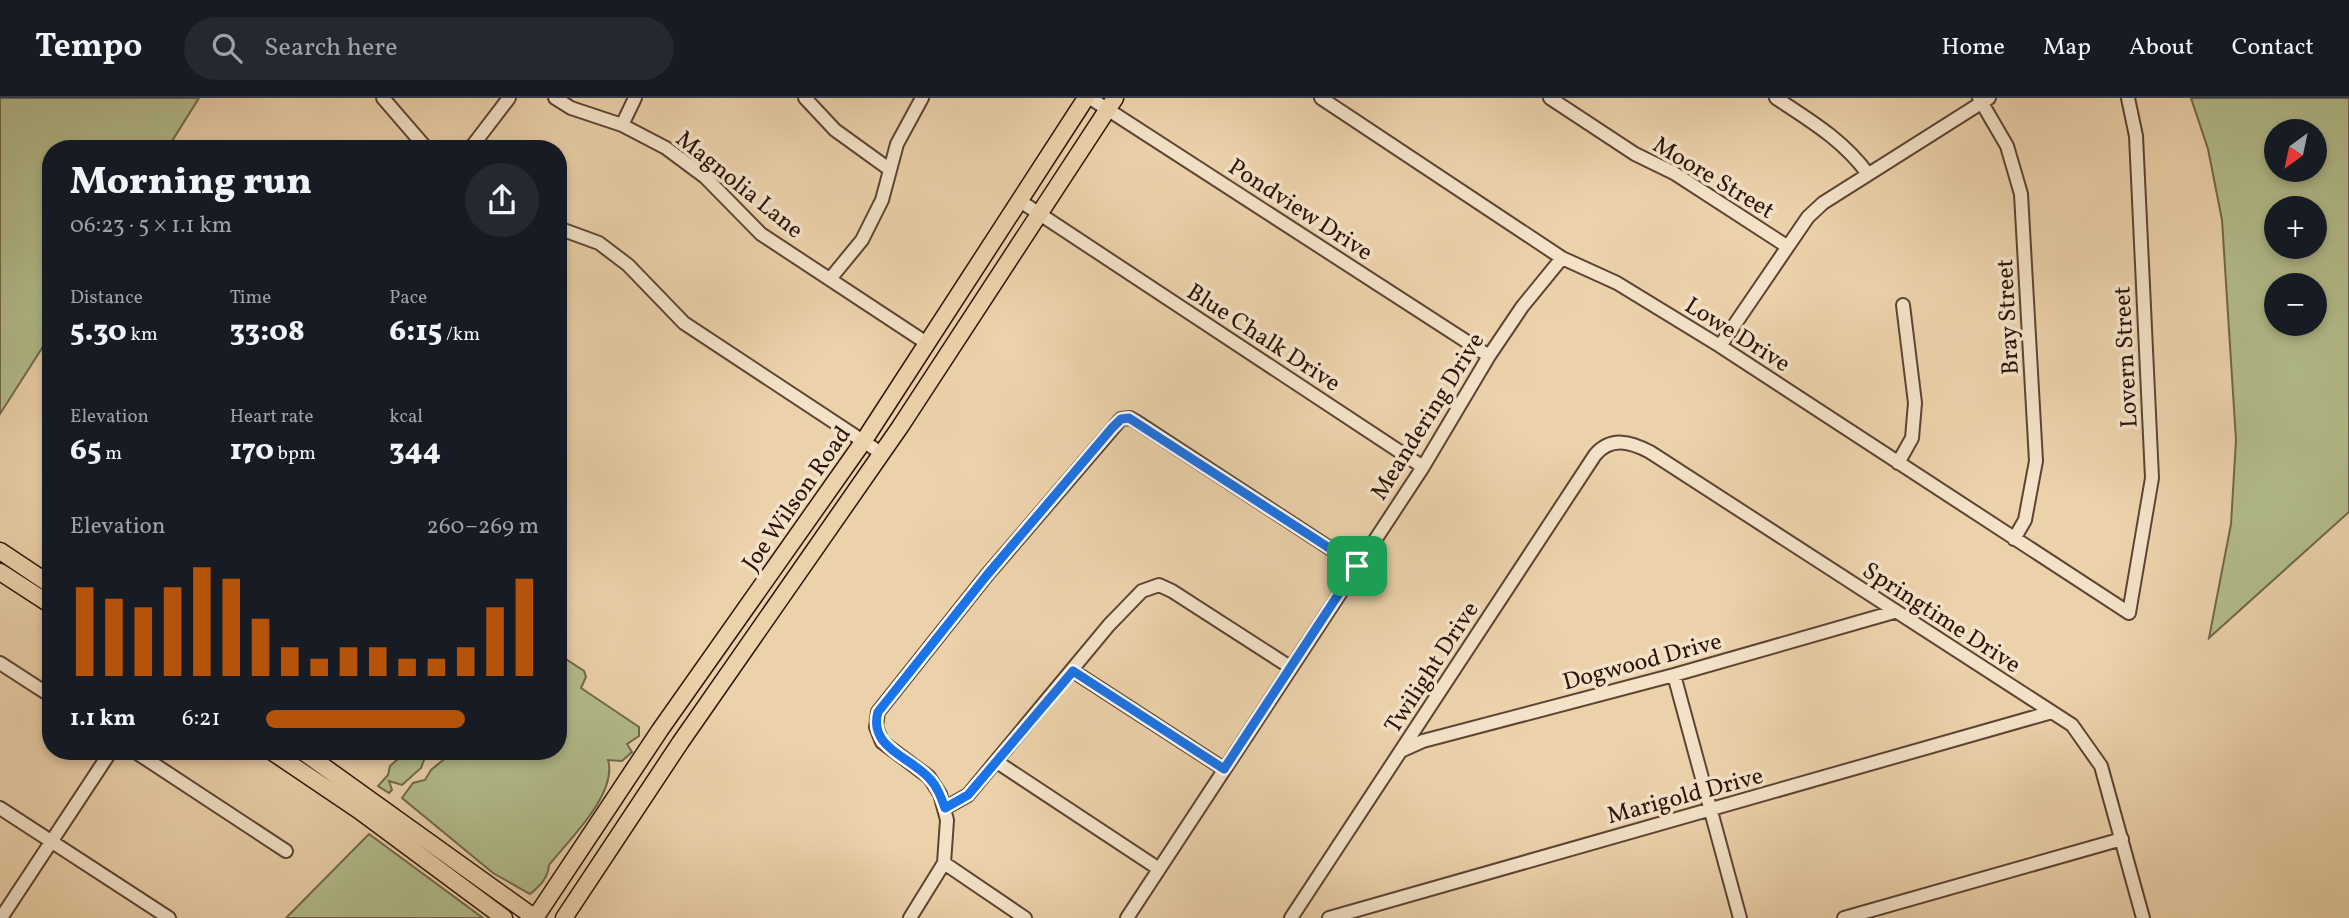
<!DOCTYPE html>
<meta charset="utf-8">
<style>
body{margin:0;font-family:Vollkorn,serif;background:#242831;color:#f1f3f6;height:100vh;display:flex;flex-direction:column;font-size:26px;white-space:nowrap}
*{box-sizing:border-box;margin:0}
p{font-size:23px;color:#9ea1a6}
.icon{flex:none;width:38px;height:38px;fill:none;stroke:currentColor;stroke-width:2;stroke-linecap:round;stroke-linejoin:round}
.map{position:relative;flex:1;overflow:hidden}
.details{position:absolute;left:42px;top:42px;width:525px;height:620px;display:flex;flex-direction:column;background:#171b24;border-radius:28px;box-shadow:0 4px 10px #0003}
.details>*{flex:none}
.needle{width:46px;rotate:213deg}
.fabs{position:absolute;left:2264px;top:21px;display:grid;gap:14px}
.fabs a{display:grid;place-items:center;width:63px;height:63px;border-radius:50%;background:#171b24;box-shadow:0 4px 10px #0003;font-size:35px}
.pin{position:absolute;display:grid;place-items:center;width:60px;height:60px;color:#fff;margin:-30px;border-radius:14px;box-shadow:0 4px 10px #0006}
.round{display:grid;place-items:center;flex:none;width:74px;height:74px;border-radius:37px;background:#242831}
.overview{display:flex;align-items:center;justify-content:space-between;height:119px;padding:0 28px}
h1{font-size:38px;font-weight:800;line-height:52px}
.metrics{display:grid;grid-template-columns:repeat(3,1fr);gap:10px;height:119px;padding:7px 28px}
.metrics div{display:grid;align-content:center}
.metrics b{font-size:30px;font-weight:800}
.metrics small{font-size:19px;font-weight:400}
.metrics p{font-size:19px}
.chart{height:196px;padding:14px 28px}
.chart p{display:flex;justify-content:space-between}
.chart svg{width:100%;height:126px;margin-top:7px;stroke:#b45309;stroke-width:6}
ul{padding:0 28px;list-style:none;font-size:23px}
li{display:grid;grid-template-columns:112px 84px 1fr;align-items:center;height:52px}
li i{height:18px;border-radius:9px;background:#b45309}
header{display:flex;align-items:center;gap:42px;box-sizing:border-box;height:98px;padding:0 35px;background:#171b24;border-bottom:2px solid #363941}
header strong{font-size:33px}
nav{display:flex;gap:38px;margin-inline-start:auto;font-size:24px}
.search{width:490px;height:63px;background:#242831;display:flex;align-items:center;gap:18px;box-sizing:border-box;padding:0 24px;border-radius:38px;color:#9ea1a6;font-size:26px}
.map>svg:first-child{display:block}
</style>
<header>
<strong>Tempo</strong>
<div class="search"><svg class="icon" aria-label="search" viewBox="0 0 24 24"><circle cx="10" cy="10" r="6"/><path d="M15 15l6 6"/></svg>Search here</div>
<nav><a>Home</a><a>Map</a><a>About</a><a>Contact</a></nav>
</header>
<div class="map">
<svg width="2349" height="820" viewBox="0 0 2349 820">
<rect width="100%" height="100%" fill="#ecd2ab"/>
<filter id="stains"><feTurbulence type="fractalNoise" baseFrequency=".00286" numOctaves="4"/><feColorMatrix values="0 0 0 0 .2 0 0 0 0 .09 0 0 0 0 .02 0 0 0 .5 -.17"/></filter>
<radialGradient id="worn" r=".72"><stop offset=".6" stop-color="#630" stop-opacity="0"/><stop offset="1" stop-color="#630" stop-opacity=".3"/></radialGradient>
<path fill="#b3bd8c" stroke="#70684a" stroke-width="2" fill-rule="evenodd" d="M 0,0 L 199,0 L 167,51 L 51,51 L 51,236 L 0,316 Z
M 2191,0 L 2349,0 L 2349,414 L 2209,540 L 2231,426 L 2236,342 L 2222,122 L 2208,51 ZM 2277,33 L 2315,33 L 2315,72 L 2277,72 ZM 2277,110 L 2315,110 L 2315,149 L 2277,149 ZM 2315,187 L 2315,226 L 2277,226 L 2277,187 Z
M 558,556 L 584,573 L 586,579 L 581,590 L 639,629 L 639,638 L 627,646 L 632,654 L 622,663 L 608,662 C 618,695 569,742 549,767 C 548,780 540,788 530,796 L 493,775 L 402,700 L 413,685 L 425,682 L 431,672 L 454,653 L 558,653 Z
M 407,653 L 438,653 L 426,657 L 421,670 L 402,687 L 389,683 L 392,692 L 389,695 L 378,688 L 388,677 L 390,668 Z
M 369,736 L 483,820 L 286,820 Z"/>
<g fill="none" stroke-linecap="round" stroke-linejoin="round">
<g stroke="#5d4432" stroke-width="16">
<path id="minor" d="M 383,0 L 427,51
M 555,0 L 571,10 L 622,27 L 666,50 L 705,79 L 761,136 L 925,244
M 805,0 L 835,32 L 889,71
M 1090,0 L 1489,258
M 1321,0 L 1562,160 L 1617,185 L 1720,248 L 2129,515 L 2152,380 L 2136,38 L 2128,0
M 1550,0 L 1635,56 L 1674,75 L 1785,147
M 1776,0 C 1811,23 1843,42 1868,76
M 1979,0 L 2007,48 L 2021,96 L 2036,363 L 2025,422 L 2014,441
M 622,27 L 635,0
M 470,51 L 509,0
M 1020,103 L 1423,369
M 558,130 L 599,145 L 628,167 L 684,225 L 881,355
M 830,181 L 862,142 L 882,102 L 897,46 L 922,0
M 1720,248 L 1808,119 L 1823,105 L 1989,0
M 1898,365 L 1912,340 L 1915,305 L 1903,207
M 0,565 L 51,598
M 1073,573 L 1224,671
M 1674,577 L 1740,820
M 1403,652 L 1423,643 L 1674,577 L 1894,514
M 134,653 L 286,753
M 997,664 L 1159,771
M 0,710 L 169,820
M 945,710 L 968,697 L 1109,527 L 1142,493 L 1159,487 L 1172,493 L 1290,569
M 944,765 L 1025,820
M 1,820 L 111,653
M 910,820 L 944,765 L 947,722 L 940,696 L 929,679 L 882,644 L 876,629 L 878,614 L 987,477 L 1121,321 L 1130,320 L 1137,324 L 1357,468
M 1127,820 L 1423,369 L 1489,258 L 1522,209 L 1562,160
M 1291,820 L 1595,357 C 1611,338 1631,344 1650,354 L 2072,627 L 2101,668 L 2143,820
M 1329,820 L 2052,614
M 1844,820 L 2122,741"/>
</g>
<g stroke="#2d1409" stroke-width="19">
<path id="major" d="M 0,453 L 51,487
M 0,474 L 51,507
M 271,653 L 360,713 L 504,820
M 302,653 L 535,820 L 660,632 L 863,344 L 1086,0
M 564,820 L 680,645 L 900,329 L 1115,0"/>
</g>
<use href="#minor" stroke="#f3e2c8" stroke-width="12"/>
<use href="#major" stroke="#ecd2ab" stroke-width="16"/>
</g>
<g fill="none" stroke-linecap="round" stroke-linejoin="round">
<g stroke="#fff" stroke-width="14">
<path id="route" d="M 1129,320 L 1357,468 L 1224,671 L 1073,573 L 968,697 L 945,710 C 941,699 937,688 929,680 C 910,659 868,649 878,614 L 987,477 L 1112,330 L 1121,321 Z"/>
</g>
<use href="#route" stroke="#1a73e8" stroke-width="9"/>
</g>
<g text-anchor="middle" stroke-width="7" stroke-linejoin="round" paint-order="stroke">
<g font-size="24" fill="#2d1409" stroke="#f3e2c8">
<text transform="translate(1714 79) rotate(31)" y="8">Moore Street</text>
<text transform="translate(740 86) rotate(39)" y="8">Magnolia Lane</text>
<text transform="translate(1301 111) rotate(33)" y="8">Pondview Drive</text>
<text transform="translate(2007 219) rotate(-93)" y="8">Bray Street</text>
<text transform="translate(1738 236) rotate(32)" y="8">Lowe Drive</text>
<text transform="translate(1264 239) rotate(33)" y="8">Blue Chalk Drive</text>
<text transform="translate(2125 259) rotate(-93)" y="8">Lovern Street</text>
<text transform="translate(1427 318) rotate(-58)" y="8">Meandering Drive</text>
<text transform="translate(796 400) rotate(-55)" y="8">Joe Wilson Road</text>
<text transform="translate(1942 519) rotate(33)" y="8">Springtime Drive</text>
<text transform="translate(1642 563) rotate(-15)" y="8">Dogwood Drive</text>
<text transform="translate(1431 569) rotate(-57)" y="8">Twilight Drive</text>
<text transform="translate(1685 697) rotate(-15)" y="8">Marigold Drive</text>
</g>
</g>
<rect width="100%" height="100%" filter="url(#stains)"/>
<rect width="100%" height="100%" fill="url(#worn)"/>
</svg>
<div class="fabs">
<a><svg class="needle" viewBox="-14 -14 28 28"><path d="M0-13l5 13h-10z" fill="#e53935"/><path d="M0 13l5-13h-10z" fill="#9ea1a6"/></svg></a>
<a>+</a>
<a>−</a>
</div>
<div class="pin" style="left:1357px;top:468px;background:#1e9e55"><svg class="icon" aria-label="arrive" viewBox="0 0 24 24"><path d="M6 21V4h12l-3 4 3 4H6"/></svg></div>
<section class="details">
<div class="overview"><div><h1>Morning run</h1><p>06:23 · 5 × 1.1 km</p></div><a class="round"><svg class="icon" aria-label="share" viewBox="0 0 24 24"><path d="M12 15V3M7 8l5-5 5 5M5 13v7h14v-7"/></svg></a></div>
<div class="metrics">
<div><p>Distance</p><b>5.30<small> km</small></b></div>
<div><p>Time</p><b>33:08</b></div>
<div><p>Pace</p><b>6:15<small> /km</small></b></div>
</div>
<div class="metrics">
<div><p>Elevation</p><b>65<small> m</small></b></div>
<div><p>Heart rate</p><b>170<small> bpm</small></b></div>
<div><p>kcal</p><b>344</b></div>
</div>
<div class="chart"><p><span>Elevation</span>260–269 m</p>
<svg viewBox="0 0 160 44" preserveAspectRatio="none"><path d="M5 44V13M15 44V17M25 44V20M35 44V13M45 44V6M55 44V10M65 44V24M75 44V34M85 44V38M95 44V34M105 44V34M115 44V38M125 44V38M135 44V34M145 44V20M155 44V10"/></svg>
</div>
<ul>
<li><b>1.1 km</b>6:21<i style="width:73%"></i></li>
</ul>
</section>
</div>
